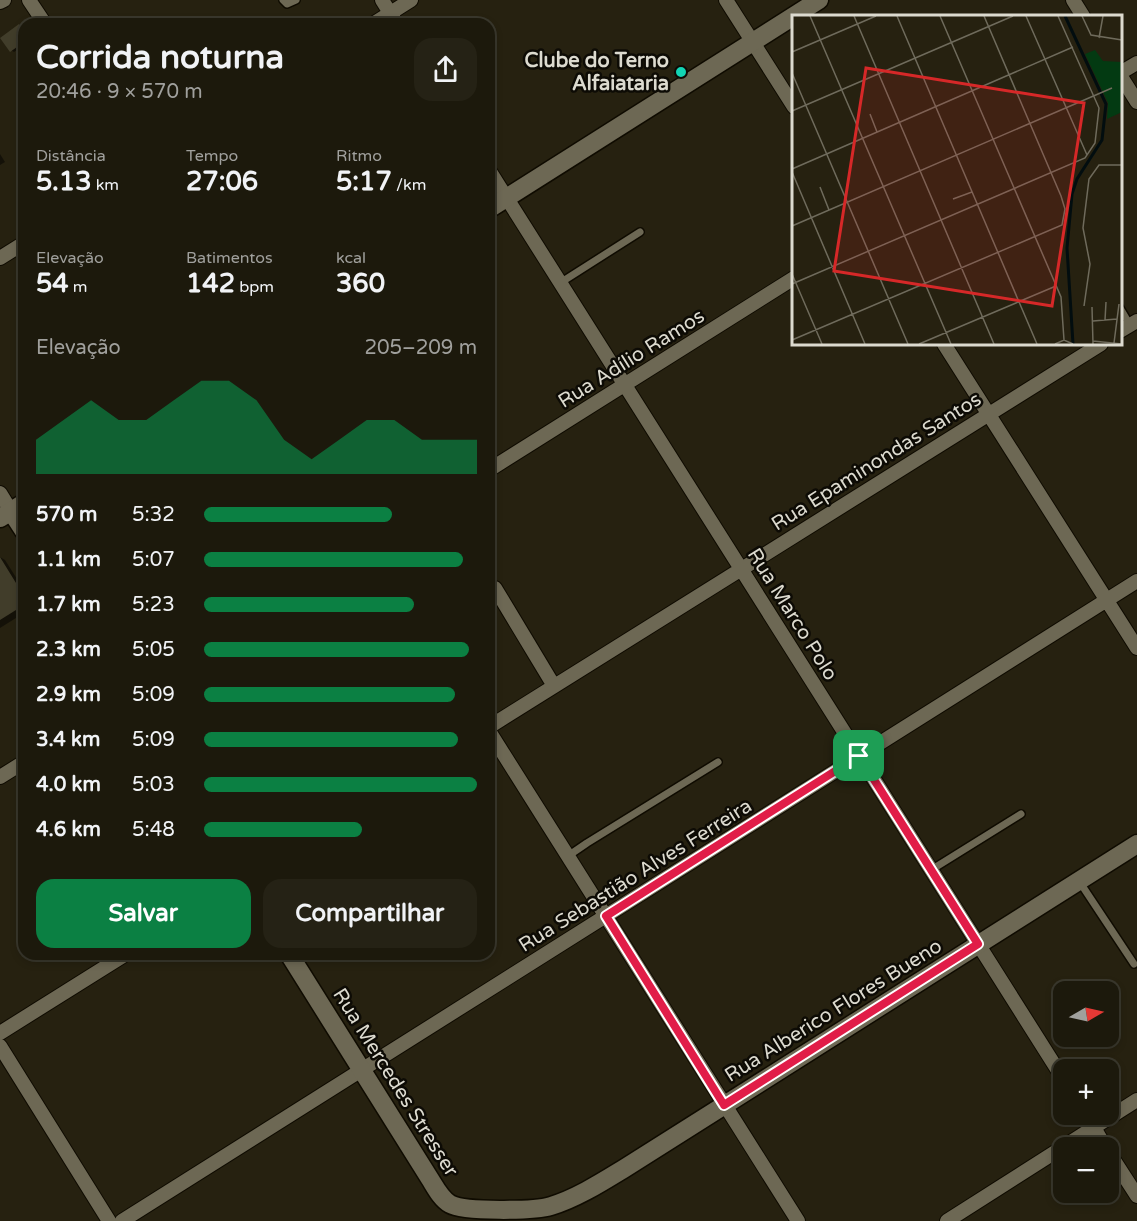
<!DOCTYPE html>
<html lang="pt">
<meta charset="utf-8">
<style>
body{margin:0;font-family:"Varela Round",sans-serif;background:#252215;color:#f1f3f6;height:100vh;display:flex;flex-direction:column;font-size:22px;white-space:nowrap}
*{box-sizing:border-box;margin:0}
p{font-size:20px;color:#a0a09d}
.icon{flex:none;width:33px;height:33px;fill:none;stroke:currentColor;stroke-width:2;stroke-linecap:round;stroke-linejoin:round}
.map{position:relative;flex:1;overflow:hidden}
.drawer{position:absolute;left:18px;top:18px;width:477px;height:942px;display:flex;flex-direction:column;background:#1c190c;border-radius:18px;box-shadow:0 3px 9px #0003,0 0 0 2px #3a382d}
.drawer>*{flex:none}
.needle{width:39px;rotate:81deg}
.controls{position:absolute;left:1053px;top:981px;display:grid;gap:12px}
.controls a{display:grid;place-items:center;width:66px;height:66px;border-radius:12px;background:#1c190c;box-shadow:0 3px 9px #0003,0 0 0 2px #3a382d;font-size:30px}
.pin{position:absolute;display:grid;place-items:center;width:51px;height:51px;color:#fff;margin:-26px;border-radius:12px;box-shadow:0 3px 9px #0006}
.round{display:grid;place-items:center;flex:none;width:63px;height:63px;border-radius:18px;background:#252215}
.summary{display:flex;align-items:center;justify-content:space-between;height:102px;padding:0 18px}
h1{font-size:33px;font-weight:700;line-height:45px}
.stats{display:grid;grid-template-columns:repeat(3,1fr);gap:9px;height:102px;padding:6px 18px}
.stats div{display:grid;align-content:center}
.stats b{font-size:26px;font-weight:700}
.stats small{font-size:16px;font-weight:400}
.stats p{font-size:16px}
.chart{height:168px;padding:12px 18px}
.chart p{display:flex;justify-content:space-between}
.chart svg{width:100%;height:108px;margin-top:6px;fill:#0b8043;opacity:.7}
.cta{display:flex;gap:12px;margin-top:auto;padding:12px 18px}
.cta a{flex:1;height:69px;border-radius:18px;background:#0b8043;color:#fff;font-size:24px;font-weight:700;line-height:69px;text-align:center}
.cta a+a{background:#252215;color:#f1f3f6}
ul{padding:0 18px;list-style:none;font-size:20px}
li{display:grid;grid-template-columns:96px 72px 1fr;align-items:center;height:45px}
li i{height:15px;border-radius:8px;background:#0b8043}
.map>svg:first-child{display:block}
</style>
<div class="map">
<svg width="1137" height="1221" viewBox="0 0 1137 1221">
<rect width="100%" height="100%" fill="#262110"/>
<path fill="#0007" d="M 19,26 L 24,31 L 24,45 L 14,52 L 11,50 Z
M 0,154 L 5,162 L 0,165 Z
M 0,557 L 5,560 L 24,590 L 24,613 L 0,628 Z"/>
<path fill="#413d2a" d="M 19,24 L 24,32 L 24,42 L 10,52 L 0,38 Z
M 0,557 L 24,596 L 24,605 L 0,620 Z"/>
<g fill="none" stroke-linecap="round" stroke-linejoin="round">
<g stroke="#0f0b00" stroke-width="10">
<path id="service" d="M 283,0 L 287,4 L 296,0
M 560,283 L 640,232
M 1120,308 L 1130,325
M 568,856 L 587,843 L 718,762
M 931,870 L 1021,814
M 1079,881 L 1134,964"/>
</g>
<g stroke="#0f0b00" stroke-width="16">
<path id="minor" d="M 29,0 L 45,24
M 382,0 L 397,24
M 726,0 L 794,107
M 1073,0 L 1083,16
M 0,2 L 4,0
M 373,24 L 411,0
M 1120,73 L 1137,63
M 1120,75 L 1137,102
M 489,170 L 1064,1080
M 0,258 L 24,243
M 1120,331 L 1137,321
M 944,344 L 1137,648
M 489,470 L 794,278
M 0,493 L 11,511
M 495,588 L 554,686
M 489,727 L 1101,344
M 489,731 L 798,1221
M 0,777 L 24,762
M 0,1033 L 126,954
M 0,1046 L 109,1221
M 1086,1114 L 1106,1148
M 1108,1151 L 1137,1196
M 122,1221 L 1137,581
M 947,1221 L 1137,1100"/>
</g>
<g stroke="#0f0b00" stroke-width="21">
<path id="tertiary" d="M 489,209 L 819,0
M 11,511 L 24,531
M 0,518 L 24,503
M 289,954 L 430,1179 C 435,1187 441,1199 450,1204 C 464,1212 535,1211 551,1206 C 577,1198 602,1182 625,1168 L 1137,844"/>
</g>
<use href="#service" stroke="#6d6854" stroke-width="7"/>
<use href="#minor" stroke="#6d6854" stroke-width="14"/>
<use href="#tertiary" stroke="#6d6854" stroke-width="18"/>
</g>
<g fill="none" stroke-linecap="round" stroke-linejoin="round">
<g stroke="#fff" stroke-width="12">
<path id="route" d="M 859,756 L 978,944 L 724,1105 L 606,916 Z"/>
</g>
<use href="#route" stroke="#e11d48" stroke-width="8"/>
</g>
<circle fill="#12d5b4" stroke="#0d0b05" stroke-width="2" cx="681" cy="72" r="6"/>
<g text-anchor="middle" stroke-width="5" stroke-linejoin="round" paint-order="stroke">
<g font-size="20" font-weight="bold" fill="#dcdacf" stroke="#0d0b05" text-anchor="end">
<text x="669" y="67">Clube do Terno<tspan x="669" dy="23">Alfaiataria</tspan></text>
</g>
<g font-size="20" fill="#dcdacf" stroke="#0d0b05">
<text transform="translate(631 358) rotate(-32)" y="7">Rua Adílio Ramos</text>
<text transform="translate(876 461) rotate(-32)" y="7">Rua Epaminondas Santos</text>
<text transform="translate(793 614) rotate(58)" y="7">Rua Marco Polo</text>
<text transform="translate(635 875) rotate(-32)" y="7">Rua Sebastião Alves Ferreira</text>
<text transform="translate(833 1010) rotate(-32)" y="7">Rua Alberico Flores Bueno</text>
<text transform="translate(396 1082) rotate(58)" y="7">Rua Mercedes Stresser</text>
</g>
</g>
<g transform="translate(792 15)">
<rect width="330" height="330" fill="#262110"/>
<path d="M 303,35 L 311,46 L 330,47 L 330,97 L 315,104 L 316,88 L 293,39 Z" fill="#033a12"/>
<path fill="none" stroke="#020d0f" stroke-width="3" d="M 273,1 L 314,89 L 310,125 L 285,164 L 280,179 L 275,233 L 281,329"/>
<path fill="none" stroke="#6f6b5c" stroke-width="1.5" d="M 18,1 L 159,329M 62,1 L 202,329M 105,1 L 245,329M 148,1 L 269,282 L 272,325M 234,1 L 295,140M 290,1 L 299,20 L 330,25M 307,23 L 311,1M 0,37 L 84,1M 0,58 L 116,329M 0,96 L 221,1M 78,99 L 85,117M 0,154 L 281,32M 0,157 L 73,329M 28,172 L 37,195M 161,184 L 180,177M 0,211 L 320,73M 0,259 L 30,329M 0,269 L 293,143 L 303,128 L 307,93 L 266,1M 292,291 L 298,249 L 291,213 L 297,164 L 307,150 L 330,150M 300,292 L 301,329M 313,305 L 314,287M 301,306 L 325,304M 0,325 L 270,210 L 273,194 L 269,181 L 192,1M 301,326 L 330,329M 322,328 L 327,289M 127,329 L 264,271M 263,329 L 272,325 L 281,329"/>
<path fill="#d62828" fill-opacity="0.15" stroke="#d62828" stroke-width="3" d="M 74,53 L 292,88 L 260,291 L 42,256 Z"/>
<rect width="330" height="330" fill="none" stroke="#dcdacf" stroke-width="3"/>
</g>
</svg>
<div class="controls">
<a><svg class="needle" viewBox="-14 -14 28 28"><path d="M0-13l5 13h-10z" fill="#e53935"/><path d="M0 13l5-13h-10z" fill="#a0a09d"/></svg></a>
<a>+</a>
<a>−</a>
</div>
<div class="pin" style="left:859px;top:756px;background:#1e9e55"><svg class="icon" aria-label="arrive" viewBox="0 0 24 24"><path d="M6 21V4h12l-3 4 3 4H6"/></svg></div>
<section class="drawer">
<div class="summary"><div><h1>Corrida noturna</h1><p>20:46 · 9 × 570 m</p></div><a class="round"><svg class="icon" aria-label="share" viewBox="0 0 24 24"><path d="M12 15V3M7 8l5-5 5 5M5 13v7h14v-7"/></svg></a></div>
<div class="stats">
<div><p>Distância</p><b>5.13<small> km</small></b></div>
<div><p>Tempo</p><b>27:06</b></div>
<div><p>Ritmo</p><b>5:17<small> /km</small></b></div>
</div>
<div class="stats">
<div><p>Elevação</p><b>54<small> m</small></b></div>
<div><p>Batimentos</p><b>142<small> bpm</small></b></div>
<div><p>kcal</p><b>360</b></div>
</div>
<div class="chart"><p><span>Elevação</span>205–209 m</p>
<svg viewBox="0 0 160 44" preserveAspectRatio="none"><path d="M0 44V30L10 22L20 14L30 22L40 22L50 14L60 6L70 6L80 14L90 30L100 38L110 30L120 22L130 22L140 30L150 30L160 30V44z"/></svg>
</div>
<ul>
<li><b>570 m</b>5:32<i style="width:69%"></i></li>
<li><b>1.1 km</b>5:07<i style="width:95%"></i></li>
<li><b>1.7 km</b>5:23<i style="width:77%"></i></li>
<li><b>2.3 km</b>5:05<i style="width:97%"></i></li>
<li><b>2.9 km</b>5:09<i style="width:92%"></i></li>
<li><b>3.4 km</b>5:09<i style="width:93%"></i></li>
<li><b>4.0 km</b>5:03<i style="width:100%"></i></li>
<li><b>4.6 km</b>5:48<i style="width:58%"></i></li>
</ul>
<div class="cta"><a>Salvar</a><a>Compartilhar</a></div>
</section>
</div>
